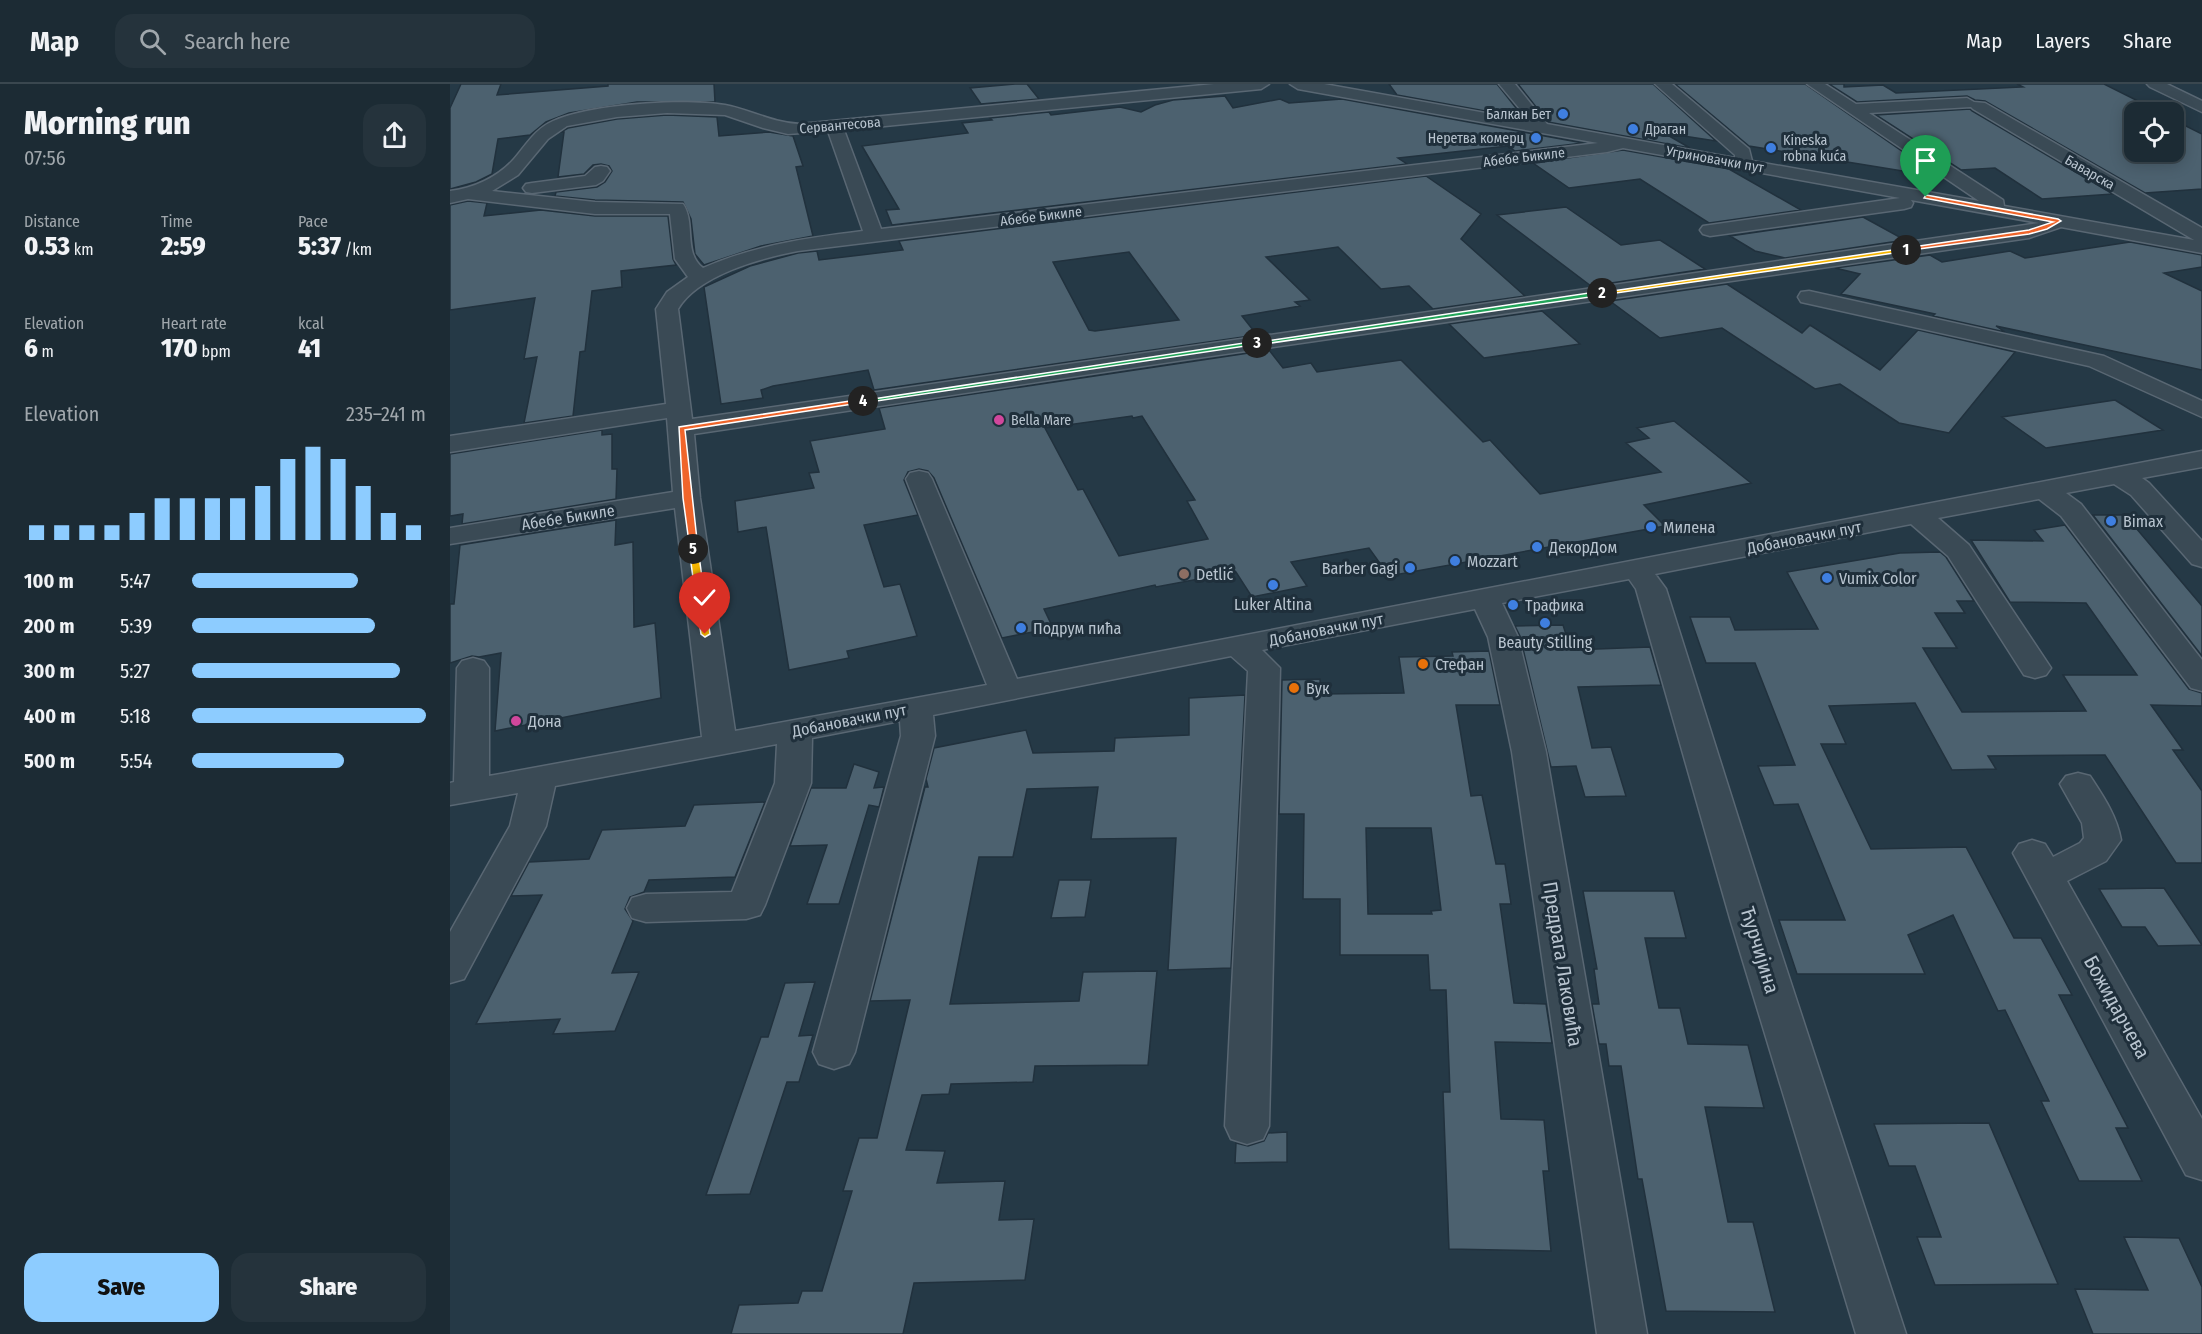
<!DOCTYPE html>
<meta charset="utf-8">
<style>
body{margin:0;font-family:"Fira Sans Condensed",sans-serif;background:#25333c;color:#f1f3f6;height:100vh;display:flex;flex-direction:column;font-size:22px;white-space:nowrap}
*{box-sizing:border-box;margin:0}
p{font-size:20px;color:#a0a7ac}
.icon{flex:none;width:33px;height:33px;fill:none;stroke:currentColor;stroke-width:2;stroke-linecap:round;stroke-linejoin:round}
.map{position:relative;flex:1;overflow:hidden}
.side{display:flex;flex-direction:column;background:#1c2b34;width:450px}
.side>*{flex:none}
.fabs{position:absolute;left:1674px;top:18px;display:grid;gap:12px}
.fabs a{display:grid;place-items:center;width:60px;height:60px;border-radius:12px;background:#1c2b34;box-shadow:0 3px 15px #0003,0 0 0 2px #3a474f;font-size:30px}
.pin{position:absolute;display:grid;place-items:center;width:51px;height:51px;color:#fff;margin:-62px -26px;border-radius:50% 50% 50% 0;rotate:-45deg;box-shadow:0 0 6px #0007}
.pin .icon{rotate:45deg}
.km{position:absolute;width:30px;height:30px;margin:-15px;border-radius:50%;background:#222;color:#fff;font-size:16px;line-height:30px;text-align:center}
.round{display:grid;place-items:center;flex:none;width:63px;height:63px;border-radius:18px;background:#25333c}
.overview{display:flex;align-items:center;justify-content:space-between;height:102px;padding:0 24px}
h1{font-size:33px;font-weight:800;line-height:45px}
.figures{display:grid;grid-template-columns:repeat(3,1fr);gap:9px;height:102px;padding:6px 24px}
.figures div{display:grid;align-content:center}
.figures b{font-size:26px;font-weight:800}
.figures small{font-size:16px;font-weight:400}
.figures p{font-size:16px}
.chart{height:168px;padding:12px 24px}
.chart p{display:flex;justify-content:space-between}
.chart svg{width:100%;height:108px;margin-top:6px;stroke:#8dccff;stroke-width:6}
.button{display:flex;gap:12px;margin-top:auto;padding:12px 24px}
.button a{flex:1;height:69px;border-radius:18px;background:#8dccff;color:#111;font-size:24px;font-weight:800;line-height:69px;text-align:center}
.button a+a{background:#25333c;color:#f1f3f6}
ul{padding:0 24px;list-style:none;font-size:20px}
li{display:grid;grid-template-columns:96px 72px 1fr;align-items:center;height:45px}
li i{height:15px;border-radius:8px;background:#8dccff}
header{display:flex;align-items:center;gap:36px;box-sizing:border-box;height:84px;padding:0 30px;background:#1c2b34;border-bottom:2px solid #3a474f}
header strong{font-size:28px}
nav{display:flex;gap:33px;margin-inline-start:auto;font-size:21px}
.search{width:420px;height:54px;background:#25333c;display:flex;align-items:center;gap:15px;box-sizing:border-box;padding:0 21px;border-radius:18px;color:#a0a7ac;font-size:22px}
main{display:flex;flex:1;min-height:0}
.map>svg:first-child{display:block}
</style>
<header>
<strong>Map</strong>
<div class="search"><svg class="icon" aria-label="search" viewBox="0 0 24 24"><circle cx="10" cy="10" r="6"/><path d="M15 15l6 6"/></svg>Search here</div>
<nav><a>Map</a><a>Layers</a><a>Share</a></nav>
</header>
<main>
<section class="side">
<div class="overview"><div><h1>Morning run</h1><p>07:56</p></div><a class="round"><svg class="icon" aria-label="share" viewBox="0 0 24 24"><path d="M12 15V3M7 8l5-5 5 5M5 13v7h14v-7"/></svg></a></div>
<div class="figures">
<div><p>Distance</p><b>0.53<small> km</small></b></div>
<div><p>Time</p><b>2:59</b></div>
<div><p>Pace</p><b>5:37<small> /km</small></b></div>
</div>
<div class="figures">
<div><p>Elevation</p><b>6<small> m</small></b></div>
<div><p>Heart rate</p><b>170<small> bpm</small></b></div>
<div><p>kcal</p><b>41</b></div>
</div>
<div class="chart"><p><span>Elevation</span>235–241 m</p>
<svg viewBox="0 0 160 44" preserveAspectRatio="none"><path d="M5 44V38M15 44V38M25 44V38M35 44V38M45 44V33M55 44V27M65 44V27M75 44V27M85 44V27M95 44V22M105 44V11M115 44V6M125 44V11M135 44V22M145 44V33M155 44V38"/></svg>
</div>
<ul>
<li><b>100 m</b>5:47<i style="width:71%"></i></li>
<li><b>200 m</b>5:39<i style="width:78%"></i></li>
<li><b>300 m</b>5:27<i style="width:89%"></i></li>
<li><b>400 m</b>5:18<i style="width:100%"></i></li>
<li><b>500 m</b>5:54<i style="width:65%"></i></li>
</ul>
<div class="button"><a>Save</a><a>Share</a></div>
</section>
<div class="map">
<svg width="1752" height="1250" viewBox="0 0 1752 1250">
<rect width="100%" height="100%" fill="#253946"/>
<path fill="#4c616f" stroke="#21313d" stroke-width="1.5" fill-rule="evenodd" d="M 11,0 L 51,0 L 47,11 L 158,2 L 158,0 L 264,0 L 265,18 L 187,18 L 119,29 L 96,38 L 80,51 L 48,55 L 42,90 L 26,98 L 0,105 L 0,24 Z
M 565,0 L 577,0 L 589,15 L 531,20 L 520,4 Z
M 939,0 L 1047,0 L 1074,34 L 947,11 Z
M 1068,0 L 1203,0 L 1266,57 L 1214,49 L 1240,64 L 1098,38 Z
M 1225,0 L 1355,0 L 1482,88 L 1465,89 L 1299,62 Z
M 1379,0 L 1394,0 L 1394,3 L 1433,1 L 1446,9 L 1573,3 L 1567,0 L 1654,0 L 1710,28 L 1684,28 L 1684,68 L 1724,68 L 1724,36 L 1752,50 L 1752,105 L 1695,109 L 1535,17 L 1525,16 L 1517,12 L 1407,18 Z
M 775,12 L 783,24 L 830,15 L 839,19 L 892,15 L 1133,59 L 1065,67 L 1058,62 L 948,74 L 957,80 L 442,141 L 436,126 L 449,125 L 412,62 L 518,49 L 512,39 L 542,36 L 540,34 L 599,28 L 601,31 L 670,23 L 691,28 L 705,21 L 723,16 Z
M 1520,25 L 1522,27 L 1663,110 L 1592,115 L 1545,84 L 1511,86 L 1426,31 Z
M 217,31 L 267,33 L 269,52 L 319,48 L 343,52 L 353,82 L 346,83 L 363,152 L 311,162 L 254,181 L 245,170 L 241,135 L 233,118 L 145,116 L 105,112 L 106,108 L 147,103 L 155,98 L 162,87 L 159,82 L 151,80 L 143,81 L 134,90 L 108,93 L 114,48 L 111,48 L 118,44 L 167,35 Z
M 1173,66 L 1279,85 L 1351,126 L 1259,139 L 1190,95 L 1119,104 L 1083,79 Z
M 976,92 L 1031,130 L 1011,155 L 1075,212 L 983,225 L 959,202 L 931,205 L 888,163 L 816,173 L 860,216 L 845,218 L 850,222 L 792,232 L 807,251 L 424,306 L 418,286 L 323,302 L 311,306 L 313,314 L 271,320 L 254,203 L 300,182 L 348,169 L 367,167 L 369,176 L 453,166 L 449,157 ZM 679,168 L 729,236 L 645,247 L 639,246 L 603,178 Z
M 18,117 L 37,119 L 34,132 L 91,126 L 145,132 L 218,132 L 223,175 L 226,181 L 171,187 L 172,203 L 142,207 L 135,267 L 130,268 L 123,332 L 74,339 L 87,273 L 74,275 L 85,214 L 0,226 L 0,121 Z
M 1116,123 L 1171,161 L 1210,156 L 1255,185 L 1141,202 L 1047,131 Z
M 1413,133 L 1455,156 L 1335,174 L 1305,167 L 1280,152 Z
M 1680,158 L 1752,171 L 1752,183 L 1714,189 L 1752,207 L 1752,286 L 1546,242 L 1555,248 L 1483,232 L 1485,230 L 1391,210 L 1410,190 L 1385,184 L 1480,171 L 1492,178 L 1560,167 L 1575,174 Z
M 1277,200 L 1352,249 L 1360,241 L 1430,286 L 1468,246 L 1565,268 L 1499,349 L 1449,339 L 1390,300 L 1365,305 L 1272,244 L 1210,254 L 1160,217 Z
M 1092,227 L 1130,260 L 1034,274 L 999,240 Z
M 819,266 L 833,284 L 861,279 L 867,288 L 951,276 L 1033,358 L 1040,356 L 1090,410 L 1211,388 L 1176,359 L 1199,354 L 1187,344 L 1224,337 L 1301,399 L 1194,421 L 1215,442 L 939,492 L 919,464 L 841,478 L 857,502 L 802,513 L 786,488 L 706,503 L 705,501 L 594,525 L 603,544 L 552,554 L 484,394 L 478,387 L 469,385 L 458,388 L 454,396 L 468,431 L 414,441 L 434,503 L 450,500 L 467,552 L 397,567 L 399,574 L 339,586 L 316,443 L 288,448 L 285,417 L 364,404 L 359,389 L 369,388 L 360,357 L 435,345 L 429,324 ZM 682,332 L 683,334 L 692,332 L 745,416 L 737,417 L 758,455 L 669,472 L 633,405 L 628,406 L 595,344 Z
M 1665,316 L 1713,346 L 1596,364 L 1552,333 Z
M 152,346 L 152,351 L 162,350 L 162,385 L 167,385 L 166,415 L 12,440 L 13,430 L 0,432 L 0,370 Z
M 1643,431 L 1675,431 L 1752,522 L 1752,572 Z
M 166,436 L 165,461 L 183,458 L 184,543 L 205,539 L 211,614 L 45,647 L 51,569 L 29,573 L 22,572 L 0,579 L 0,520 L 4,520 L 10,461 Z
M 1615,441 L 1739,605 L 1752,609 L 1752,622 L 1701,621 L 1733,666 L 1723,666 L 1752,707 L 1752,779 L 1726,779 L 1655,671 L 1538,672 L 1546,685 L 1502,686 L 1465,619 L 1379,622 L 1396,660 L 1371,660 L 1421,765 L 1516,763 L 1564,854 L 1591,854 L 1622,911 L 1609,911 L 1678,1044 L 1666,1044 L 1692,1097 L 1629,1097 L 1591,1017 L 1599,1017 L 1555,926 L 1548,927 L 1503,831 L 1458,851 L 1475,890 L 1347,890 L 1329,836 L 1395,836 L 1348,720 L 1324,721 L 1308,682 L 1345,681 L 1305,579 L 1256,579 L 1240,533 L 1280,533 L 1285,546 L 1368,545 L 1337,488 L 1450,469 L 1490,468 L 1496,473 L 1524,517 L 1507,517 L 1515,529 L 1485,529 L 1507,564 L 1473,564 L 1512,628 L 1636,627 L 1613,591 L 1687,591 L 1636,519 L 1560,518 L 1521,456 L 1593,457 L 1584,446 Z
M 1113,541 L 1121,566 L 1200,563 L 1211,601 L 1128,603 L 1142,664 L 1161,663 L 1176,712 L 1135,713 L 1126,682 L 1101,683 L 1070,552 L 1065,542 Z
M 1039,567 L 1050,621 L 1006,621 L 1021,712 L 1032,711 L 1046,780 L 1055,780 L 1061,820 L 1050,820 L 1064,919 L 1096,920 L 1102,959 L 1045,958 L 1051,1035 L 1094,1036 L 1099,1087 L 1093,1087 L 1101,1167 L 999,1165 L 993,1008 L 1000,1008 L 996,906 L 980,906 L 978,871 L 890,871 L 890,815 L 853,815 L 854,730 L 829,730 L 832,596 L 870,595 L 871,610 L 954,609 L 949,573 L 1003,572 L 1002,568 ZM 916,744 L 981,744 L 991,826 L 981,827 L 982,830 L 918,830 Z
M 795,611 L 781,884 L 718,886 L 726,754 L 641,755 L 648,703 L 577,705 L 563,773 L 529,773 L 500,920 L 629,917 L 633,888 L 707,887 L 698,981 L 585,982 L 583,998 L 501,1000 L 499,1010 L 472,1011 L 456,1066 L 495,1067 L 487,1099 L 555,1097 L 549,1136 L 584,1135 L 575,1196 L 464,1199 L 453,1250 L 281,1250 L 289,1221 L 348,1219 L 352,1207 L 372,1207 L 402,1107 L 393,1107 L 409,1054 L 427,1054 L 460,916 L 420,917 L 475,703 L 478,703 L 476,695 L 484,664 L 576,646 L 583,669 L 664,667 L 665,654 L 739,651 L 739,614 Z
M 404,680 L 429,688 L 424,704 L 434,703 L 429,723 L 419,721 L 389,820 L 357,820 L 377,761 L 340,762 L 361,704 L 396,704 Z
M 315,718 L 285,793 L 199,796 L 194,808 L 180,813 L 175,825 L 183,837 L 162,889 L 189,888 L 165,947 L 103,950 L 110,935 L 26,940 L 92,811 L 61,812 L 79,778 L 139,775 L 152,746 L 235,742 L 244,721 Z
M 609,796 L 641,796 L 635,833 L 601,834 Z
M 1714,804 L 1752,861 L 1708,862 L 1695,843 L 1672,843 L 1649,805 Z
M 1133,807 L 1224,807 L 1236,854 L 1195,854 L 1209,924 L 1230,924 L 1238,960 L 1298,961 L 1314,1024 L 1255,1023 L 1278,1138 L 1303,1138 L 1325,1228 L 1216,1227 L 1192,1095 L 1188,1095 L 1171,982 L 1159,982 L 1156,960 L 1149,960 L 1142,920 L 1149,920 L 1144,885 L 1147,885 Z
M 365,898 L 349,952 L 363,951 L 349,998 L 337,998 L 300,1110 L 256,1111 L 311,953 L 318,953 L 335,899 Z
M 1539,1039 L 1608,1200 L 1485,1201 L 1467,1153 L 1491,1153 L 1465,1082 L 1439,1082 L 1424,1040 Z
M 837,1048 L 837,1078 L 785,1079 L 786,1059 L 798,1062 L 814,1057 L 818,1049 Z
M 1674,1153 L 1729,1154 L 1752,1203 L 1752,1250 L 1643,1250 L 1625,1205 L 1698,1206 Z"/>
<g fill="none" stroke-linecap="round" stroke-linejoin="round">
<g stroke="#596773" stroke-width="3">
<path id="minor" d="M 764,0 L 819,0 L 811,5 L 394,46 L 431,145 L 1148,59 L 848,5 L 840,0 L 874,0 L 1080,37 L 1049,0 L 1065,0 L 1097,40 L 1285,74 L 1285,71 L 1205,0 L 1222,0 L 1299,65 L 1302,77 L 1529,117 L 1357,0 L 1375,0 L 1406,20 L 1517,14 L 1524,18 L 1535,19 L 1752,144 L 1752,169 L 1611,143 L 1579,154 L 727,277 L 244,350 L 250,414 L 285,647 L 537,601 L 456,395 L 460,389 L 469,387 L 478,389 L 482,395 L 567,595 L 1752,367 L 1752,383 L 1692,394 L 1699,399 L 1752,457 L 1752,483 L 1742,480 L 1681,411 L 1664,400 L 1616,409 L 1631,420 L 1752,576 L 1752,607 L 1741,604 L 1611,432 L 1589,415 L 1488,434 L 1519,461 L 1601,584 L 1596,591 L 1585,594 L 1574,591 L 1498,472 L 1461,440 L 1205,490 L 1216,505 L 1321,838 L 1456,1250 L 1406,1250 L 1281,838 L 1186,505 L 1179,495 L 1052,519 L 1068,553 L 1096,668 L 1197,1250 L 1147,1250 L 1062,668 L 1038,553 L 1025,525 L 812,566 L 830,584 L 819,1042 L 813,1055 L 797,1060 L 781,1055 L 775,1042 L 798,587 L 781,572 L 483,631 L 485,652 L 405,968 L 399,980 L 384,985 L 369,980 L 363,968 L 451,652 L 450,637 L 362,654 L 361,699 L 315,821 L 310,831 L 296,835 L 196,838 L 182,834 L 177,824 L 182,814 L 196,810 L 282,808 L 325,699 L 327,660 L 105,702 L 96,742 L 14,895 L 0,899 L 0,848 L 60,742 L 68,709 L 0,721 L 0,699 L 4,698 L 7,584 L 12,577 L 23,574 L 34,577 L 39,584 L 39,692 L 252,653 L 225,424 L 0,460 L 0,444 L 223,408 L 217,334 L 0,368 L 0,352 L 216,320 L 206,225 L 217,208 L 238,193 L 225,175 L 220,130 L 145,130 L 18,115 L 0,119 L 0,107 C 24,104 48,93 64,75 C 76,61 85,45 103,37 C 140,20 234,14 275,21 C 301,26 323,39 350,40 ZM 1521,23 L 1523,25 L 1744,156 L 1554,122 L 1553,116 L 1419,29 ZM 217,29 L 275,31 L 313,44 L 338,50 L 378,47 L 413,147 C 357,154 305,161 253,184 C 233,169 246,139 233,120 L 145,118 L 42,107 L 68,91 L 98,55 L 117,42 L 167,33 ZM 1173,64 L 1450,114 L 1253,142 L 1250,146 L 1253,150 L 1260,152 L 1454,125 L 1461,123 L 1463,119 L 1461,116 L 1589,139 L 242,335 L 228,225 C 248,191 311,174 348,167 L 1157,68 Z
M 1697,0 L 1717,0 L 1752,17 L 1752,28 L 1700,3 Z
M 151,82 L 157,83 L 160,87 L 153,97 L 146,101 L 82,109 L 76,108 L 73,104 L 76,100 L 82,99 L 135,92 L 145,83 Z
M 1359,207 L 1654,272 L 1752,317 L 1752,333 L 1639,282 L 1351,218 L 1348,213 L 1351,208 Z
M 1628,689 L 1640,692 C 1653,712 1667,732 1671,756 L 1656,777 L 1617,797 L 1752,1035 L 1752,1096 L 1736,1091 L 1563,769 L 1569,760 L 1582,756 L 1595,760 L 1603,773 L 1630,759 L 1634,754 L 1632,739 L 1610,700 L 1616,692 Z"/>
</g>
<use href="#minor" fill="#3a4a55" fill-rule="evenodd"/>
</g>
<path fill="#f0652b" stroke="#fff" stroke-width="1.5" d="M 1476,111 L 1608,135 L 1611,137 L 1597,145 L 1579,150 L 1454,167 L 1456,164 L 1579,146 L 1603,138 L 1474,114 Z"/>
<path fill="#f5b400" stroke="#fff" stroke-width="1.5" d="M 1456,164 L 1458,167 L 1152,211 L 1149,209 Z"/>
<path fill="#22a559" stroke="#fff" stroke-width="1.5" d="M 1152,207 L 1154,211 L 807,261 L 804,259 Z"/>
<path fill="#22a559" stroke="#fff" stroke-width="1.5" d="M 807,257 L 809,260 L 413,319 L 410,317 Z"/>
<path fill="#f0652b" stroke="#fff" stroke-width="1.5" d="M 413,315 L 416,318 L 235,346 L 248,465 L 240,466 L 233,414 L 229,343 Z"/>
<path fill="#f5b400" stroke="#fff" stroke-width="1.5" d="M 243,462 L 248,465 L 260,550 L 255,553 L 251,550 L 239,465 Z"/>
<g fill="#3f7fe0" stroke="#1f2f3b" stroke-width="2">
<circle cx="1113" cy="30" r="6"/>
<circle cx="1183" cy="45" r="6"/>
<circle cx="1086" cy="54" r="6"/>
<circle cx="1321" cy="64" r="6"/>
<circle cx="1661" cy="437" r="6"/>
<circle cx="1201" cy="443" r="6"/>
<circle cx="1087" cy="463" r="6"/>
<circle cx="1005" cy="477" r="6"/>
<circle cx="960" cy="484" r="6"/>
<circle cx="1377" cy="494" r="6"/>
<circle cx="823" cy="501" r="6"/>
<circle cx="1063" cy="521" r="6"/>
<circle cx="1095" cy="539" r="6"/>
<circle cx="571" cy="544" r="6"/>
</g>
<g fill="#d1479c" stroke="#1f2f3b" stroke-width="2">
<circle cx="549" cy="336" r="6"/>
<circle cx="66" cy="637" r="6"/>
</g>
<circle fill="#8d6e63" stroke="#1f2f3b" stroke-width="2" cx="734" cy="490" r="6"/>
<g fill="#e8710a" stroke="#1f2f3b" stroke-width="2">
<circle cx="973" cy="580" r="6"/>
<circle cx="844" cy="604" r="6"/>
</g>
<g text-anchor="middle" stroke-width="6" stroke-linejoin="round" paint-order="stroke">
<g font-size="14" fill="#b8c4cf" stroke="#1f2f3b" text-anchor="start">
<text x="1101" y="35" text-anchor="end">Балкан Бет</text>
<text x="1195" y="50">Драган</text>
<text x="1074" y="59" text-anchor="end">Неретва комерц</text>
<text x="1333" y="61">Kineska<tspan x="1333" dy="16">robna kuća</tspan></text>
<text x="561" y="341">Bella Mare</text>
</g>
<g font-size="14" fill="#b8c4cf" stroke="#1f2f3b">
<text transform="translate(390 41) rotate(-5)" y="5">Сервантесова</text>
<text transform="translate(1074 73) rotate(-7)" y="5">Абебе Бикиле</text>
<text transform="translate(1265 75) rotate(10)" y="5">Угриновачки пут</text>
<text transform="translate(1640 88) rotate(30)" y="5">Баварска</text>
<text transform="translate(591 132) rotate(-7)" y="5">Абебе Бикиле</text>
</g>
<g font-size="16" fill="#b8c4cf" stroke="#1f2f3b">
<text transform="translate(118 433) rotate(-9)" y="6">Абебе Бикиле</text>
<text transform="translate(1354 453) rotate(-11)" y="6">Добановачки пут</text>
<text transform="translate(876 545) rotate(-11)" y="6">Добановачки пут</text>
<text transform="translate(399 636) rotate(-11)" y="6">Добановачки пут</text>
</g>
<g font-size="16" fill="#b8c4cf" stroke="#1f2f3b" text-anchor="start">
<text x="1673" y="443">Bimax</text>
<text x="1213" y="449">Милена</text>
<text x="1099" y="469">ДекорДом</text>
<text x="1017" y="483">Mozzart</text>
<text x="948" y="490" text-anchor="end">Barber Gagi</text>
<text x="746" y="496">Detlić</text>
<text x="1389" y="500">Vumix Color</text>
<text x="823" y="526" text-anchor="middle">Luker Altina</text>
<text x="1075" y="527">Трафика</text>
<text x="583" y="550">Подрум пића</text>
<text x="1095" y="564" text-anchor="middle">Beauty Stilling</text>
<text x="985" y="586">Стефан</text>
<text x="856" y="610">Вук</text>
<text x="78" y="643">Дона</text>
</g>
<g font-size="20" fill="#b8c4cf" stroke="#1f2f3b">
<text transform="translate(1310 866) rotate(73)" y="7">Ћурчијина</text>
<text transform="translate(1113 880) rotate(81)" y="7">Предрага Лаковића</text>
<text transform="translate(1667 923) rotate(61)" y="7">Божидарчева</text>
</g>
</g>
</svg>
<div class="fabs">
<a><svg class="icon" aria-label="locate" viewBox="0 0 24 24"><circle cx="12" cy="12" r="6"/><path d="M12 2v4M12 18v4M2 12h4M18 12h4"/></svg></a>
</div>
<div class="pin" style="left:1476px;top:113px;background:#1e9e55"><svg class="icon" aria-label="arrive" viewBox="0 0 24 24"><path d="M6 21V4h12l-3 4 3 4H6"/></svg></div>
<div class="pin" style="left:255px;top:550px;background:#d93025"><svg class="icon" aria-label="check" viewBox="0 0 24 24"><path d="M5 12l5 5 9-10"/></svg></div>
<b class="km" style="left:1456px;top:166px">1</b>
<b class="km" style="left:1152px;top:209px">2</b>
<b class="km" style="left:807px;top:259px">3</b>
<b class="km" style="left:413px;top:317px">4</b>
<b class="km" style="left:243px;top:465px">5</b>
</div>
</main>
